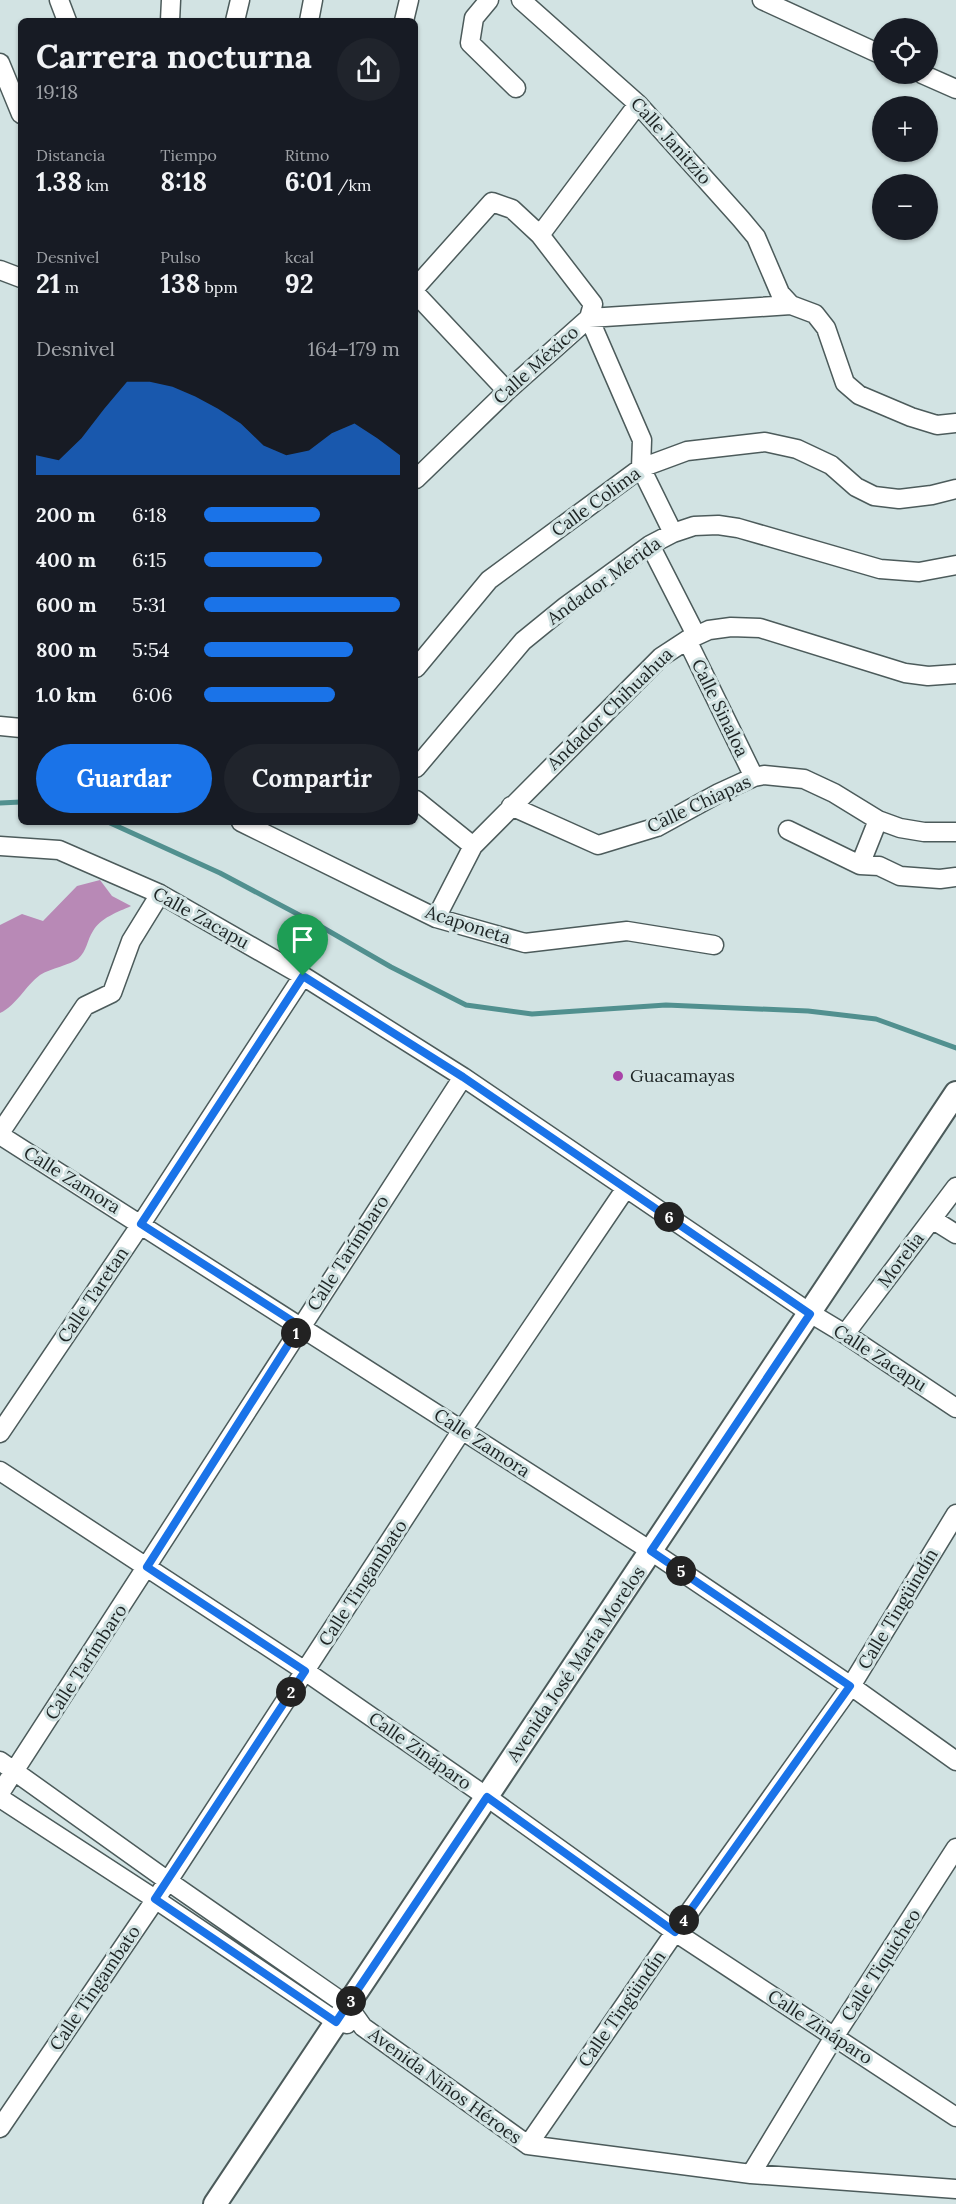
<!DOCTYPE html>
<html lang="es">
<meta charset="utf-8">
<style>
body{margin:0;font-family:Lora,serif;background:#20242c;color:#f1f3f6;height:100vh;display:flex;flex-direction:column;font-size:22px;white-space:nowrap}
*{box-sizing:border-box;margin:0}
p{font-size:20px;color:#9ea1a6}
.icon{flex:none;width:33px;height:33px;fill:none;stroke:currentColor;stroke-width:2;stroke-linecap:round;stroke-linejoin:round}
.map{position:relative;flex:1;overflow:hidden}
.sheet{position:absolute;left:18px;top:18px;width:400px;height:807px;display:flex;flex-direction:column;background:#171b24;border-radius:9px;box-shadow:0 2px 4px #0004}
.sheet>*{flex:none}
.tools{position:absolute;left:872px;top:18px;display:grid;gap:12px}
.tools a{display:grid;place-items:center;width:66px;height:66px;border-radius:50%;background:#171b24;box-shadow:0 2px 4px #0004;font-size:30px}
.pin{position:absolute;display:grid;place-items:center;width:51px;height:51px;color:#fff;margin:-62px -26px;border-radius:50% 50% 50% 0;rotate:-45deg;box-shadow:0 0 6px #0007}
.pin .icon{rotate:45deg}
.km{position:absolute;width:30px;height:30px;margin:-15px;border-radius:50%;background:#222;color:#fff;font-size:16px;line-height:30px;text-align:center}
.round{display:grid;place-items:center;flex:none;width:63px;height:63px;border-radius:32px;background:#20242c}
.head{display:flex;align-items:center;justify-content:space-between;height:102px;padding:0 18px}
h1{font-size:33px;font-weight:700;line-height:45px}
.figures{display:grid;grid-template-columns:repeat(3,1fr);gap:9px;height:102px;padding:6px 18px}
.figures div{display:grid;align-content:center}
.figures b{font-size:26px;font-weight:700}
.figures small{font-size:16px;font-weight:400}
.figures p{font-size:16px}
.chart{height:168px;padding:12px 18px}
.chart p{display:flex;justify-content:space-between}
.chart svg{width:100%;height:108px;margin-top:6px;fill:#1a73e8;opacity:.7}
.cta{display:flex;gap:12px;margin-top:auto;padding:12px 18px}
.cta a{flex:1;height:69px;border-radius:36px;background:#1a73e8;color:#fff;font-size:24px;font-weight:700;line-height:69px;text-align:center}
.cta a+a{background:#20242c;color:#f1f3f6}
ul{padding:0 18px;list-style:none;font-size:20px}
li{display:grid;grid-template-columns:96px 72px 1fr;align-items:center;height:45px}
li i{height:15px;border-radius:8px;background:#1a73e8}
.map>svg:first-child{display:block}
</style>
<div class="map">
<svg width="956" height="2204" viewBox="0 0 956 2204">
<rect width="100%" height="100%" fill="#d2e3e3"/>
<path fill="#b889b6" d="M 100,880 L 112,896 L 131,906 C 118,912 100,918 93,931 C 87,940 87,951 78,959 C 70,965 51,968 40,975 C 25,986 17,1005 0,1013 L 0,925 L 22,914 L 43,921 L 77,886 Z"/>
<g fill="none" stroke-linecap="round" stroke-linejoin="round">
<path stroke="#51908f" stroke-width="5" d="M 0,803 L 21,802
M 108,822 L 220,873 L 320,926 L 391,967 L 466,1005 L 532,1014 L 666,1005 L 808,1011 L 876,1019 L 956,1048"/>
<g stroke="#4c5b5b" stroke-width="21">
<path id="minor" d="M 59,0 L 67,21
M 489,0 L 474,18 L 470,43 L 516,88
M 521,0 L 638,104 L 741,219 L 756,237 L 780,293 L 791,305 L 815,314 L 826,328 L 845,383 L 859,395 L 911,417 L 937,425 L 956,423
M 762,0 L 882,55
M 170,21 L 171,0
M 235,21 L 240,0
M 309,21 L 313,0
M 404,21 L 409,0
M 0,63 L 21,114
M 922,74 L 956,89
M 540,235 L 638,104
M 0,270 L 21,278
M 416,287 L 492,202 L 512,209 L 540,235 L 593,304 L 589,318 L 642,440 L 641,468 L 673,533
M 416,294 L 507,391
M 416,479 L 507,391 L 589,318 L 791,305
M 650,545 L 696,635
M 687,640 L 754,777
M 416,668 L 489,580 L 641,468 L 687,451 L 765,442 L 797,449 L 831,465 L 856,487 L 874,496 L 899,499 L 932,495 L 956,489
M 0,726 L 21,728
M 416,768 L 523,641 L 566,606 L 650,545 L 673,533 L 694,526 L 718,525 L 738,528 L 880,569 L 919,572 L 956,565
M 416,800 L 473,846
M 511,806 L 598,845 L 657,827 L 719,793 L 754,777 L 764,775 L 804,779 L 834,793 L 878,820 L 900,828 L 924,832 L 956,832
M 241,822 L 436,918 L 525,943 L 627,931 L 714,945
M 788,830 L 860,865 L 879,866 L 900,876 L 940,879 L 956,877
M 0,846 L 59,850 L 160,894 L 303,976 L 463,1077 L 810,1313 L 845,1334 L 956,1408
M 860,865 L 878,820
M 436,918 L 473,846 L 661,657 L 687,640 L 709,630 L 731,627 L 760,628 L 905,673 L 928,676 L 956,674
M 0,1133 L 85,1006 L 112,993 L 131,941 L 160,894
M 0,1135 L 651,1551 L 851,1686 L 956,1761
M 932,1219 L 956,1234
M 845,1334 L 956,1187
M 0,1433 L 141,1224 L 303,976
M 0,1471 L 305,1671 L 487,1797 L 675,1932 L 956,2117
M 0,1761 L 168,1881 L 348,2006 L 363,2027 L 528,2145 L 751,2174 L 956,2189
M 0,1793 L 463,1077
M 0,1798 L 155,1899 L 337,2022 L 347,2024
M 0,2128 L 168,1881 L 462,1430 L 626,1188
M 528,2145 L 675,1932 L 851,1686 L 956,1514
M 751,2174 L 834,2037 L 956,1848"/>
</g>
<g stroke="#4c5b5b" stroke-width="26">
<path id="major" d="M 215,2204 L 956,1093"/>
</g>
<use href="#minor" stroke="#fff" stroke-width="18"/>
<use href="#major" stroke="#fff" stroke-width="22"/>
</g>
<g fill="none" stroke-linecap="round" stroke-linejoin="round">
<g stroke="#fff" stroke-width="12">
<path id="route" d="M 303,976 L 463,1077 L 810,1314 L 651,1551 L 850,1686 L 675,1932 L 487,1797 L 336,2022 L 155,1899 L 305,1671 L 147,1567 L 300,1326 L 141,1224 Z"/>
</g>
<use href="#route" stroke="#1a73e8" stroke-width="8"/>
</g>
<circle fill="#a943a8" stroke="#d2e3e3" stroke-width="2" cx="618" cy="1076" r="6"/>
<g text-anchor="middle" stroke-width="6" stroke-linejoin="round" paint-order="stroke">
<g font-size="18" fill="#1d2424" stroke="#d2e3e3">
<text transform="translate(671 141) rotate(48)" y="6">Calle Janitzio</text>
<text transform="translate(536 365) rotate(-42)" y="6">Calle México</text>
<text transform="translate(596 502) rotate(-36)" y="6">Calle Colima</text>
<text transform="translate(604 581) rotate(-36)" y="6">Andador Mérida</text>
<text transform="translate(720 708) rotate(64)" y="6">Calle Sinaloa</text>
<text transform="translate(610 709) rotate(-44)" y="6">Andador Chihuahua</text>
<text transform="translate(699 804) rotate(-25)" y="6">Calle Chiapas</text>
<text transform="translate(201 918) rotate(29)" y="6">Calle Zacapu</text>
<text transform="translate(468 925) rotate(18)" y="6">Acaponeta</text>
<text transform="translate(72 1180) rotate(32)" y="6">Calle Zamora</text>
<text transform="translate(348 1253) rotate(-57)" y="6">Calle Tarímbaro</text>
<text transform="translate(901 1260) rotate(-53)" y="6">Morelia</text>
<text transform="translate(93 1295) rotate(-56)" y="6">Calle Taretan</text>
<text transform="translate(880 1358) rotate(33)" y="6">Calle Zacapu</text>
<text transform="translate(482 1443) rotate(33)" y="6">Calle Zamora</text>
<text transform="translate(363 1583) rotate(-57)" y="6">Calle Tingambato</text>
<text transform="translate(898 1609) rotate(-59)" y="6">Calle Tingüindín</text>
<text transform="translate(86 1662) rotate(-57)" y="6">Calle Tarímbaro</text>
<text transform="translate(576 1664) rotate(-56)" y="6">Avenida José María Morelos</text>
<text transform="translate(420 1751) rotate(35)" y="6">Calle Zináparo</text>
<text transform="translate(881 1965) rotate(-57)" y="6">Calle Tiquicheo</text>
<text transform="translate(95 1988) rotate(-56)" y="6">Calle Tingambato</text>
<text transform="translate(622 2009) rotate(-55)" y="6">Calle Tingüindín</text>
<text transform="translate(820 2027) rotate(33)" y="6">Calle Zináparo</text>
<text transform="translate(445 2086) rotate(36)" y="6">Avenida Niños Héroes</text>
</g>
<g font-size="18" fill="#1d2424" stroke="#d2e3e3" text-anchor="start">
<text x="630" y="1082">Guacamayas</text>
</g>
</g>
</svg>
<div class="tools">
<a><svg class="icon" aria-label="locate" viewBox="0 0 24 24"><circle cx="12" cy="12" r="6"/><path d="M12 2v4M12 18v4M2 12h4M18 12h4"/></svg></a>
<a>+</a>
<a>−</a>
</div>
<div class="pin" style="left:303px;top:976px;background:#1e9e55"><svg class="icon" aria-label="arrive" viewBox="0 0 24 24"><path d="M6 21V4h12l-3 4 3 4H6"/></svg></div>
<b class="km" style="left:296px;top:1333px">1</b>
<b class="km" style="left:291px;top:1692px">2</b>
<b class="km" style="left:351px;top:2001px">3</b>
<b class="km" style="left:684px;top:1920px">4</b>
<b class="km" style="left:681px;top:1571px">5</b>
<b class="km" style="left:669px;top:1217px">6</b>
<section class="sheet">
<div class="head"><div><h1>Carrera nocturna</h1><p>19:18</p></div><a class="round"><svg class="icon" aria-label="share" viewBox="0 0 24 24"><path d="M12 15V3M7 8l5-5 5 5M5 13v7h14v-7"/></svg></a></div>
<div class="figures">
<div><p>Distancia</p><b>1.38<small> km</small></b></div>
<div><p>Tiempo</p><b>8:18</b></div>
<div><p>Ritmo</p><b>6:01<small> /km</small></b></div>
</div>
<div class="figures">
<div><p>Desnivel</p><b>21<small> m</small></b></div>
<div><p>Pulso</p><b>138<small> bpm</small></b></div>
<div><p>kcal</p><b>92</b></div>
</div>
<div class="chart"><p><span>Desnivel</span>164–179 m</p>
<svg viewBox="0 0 160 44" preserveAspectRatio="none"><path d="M0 44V36L10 38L20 29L30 17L40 6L50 6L60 8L70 12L80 17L90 23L100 32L110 36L120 34L130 27L140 23L150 29L160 36V44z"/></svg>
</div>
<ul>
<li><b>200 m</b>6:18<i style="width:59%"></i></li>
<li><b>400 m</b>6:15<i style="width:60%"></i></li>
<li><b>600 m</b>5:31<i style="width:100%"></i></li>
<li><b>800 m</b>5:54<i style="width:76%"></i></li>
<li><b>1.0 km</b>6:06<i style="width:67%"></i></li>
</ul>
<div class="cta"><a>Guardar</a><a>Compartir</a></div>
</section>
</div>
